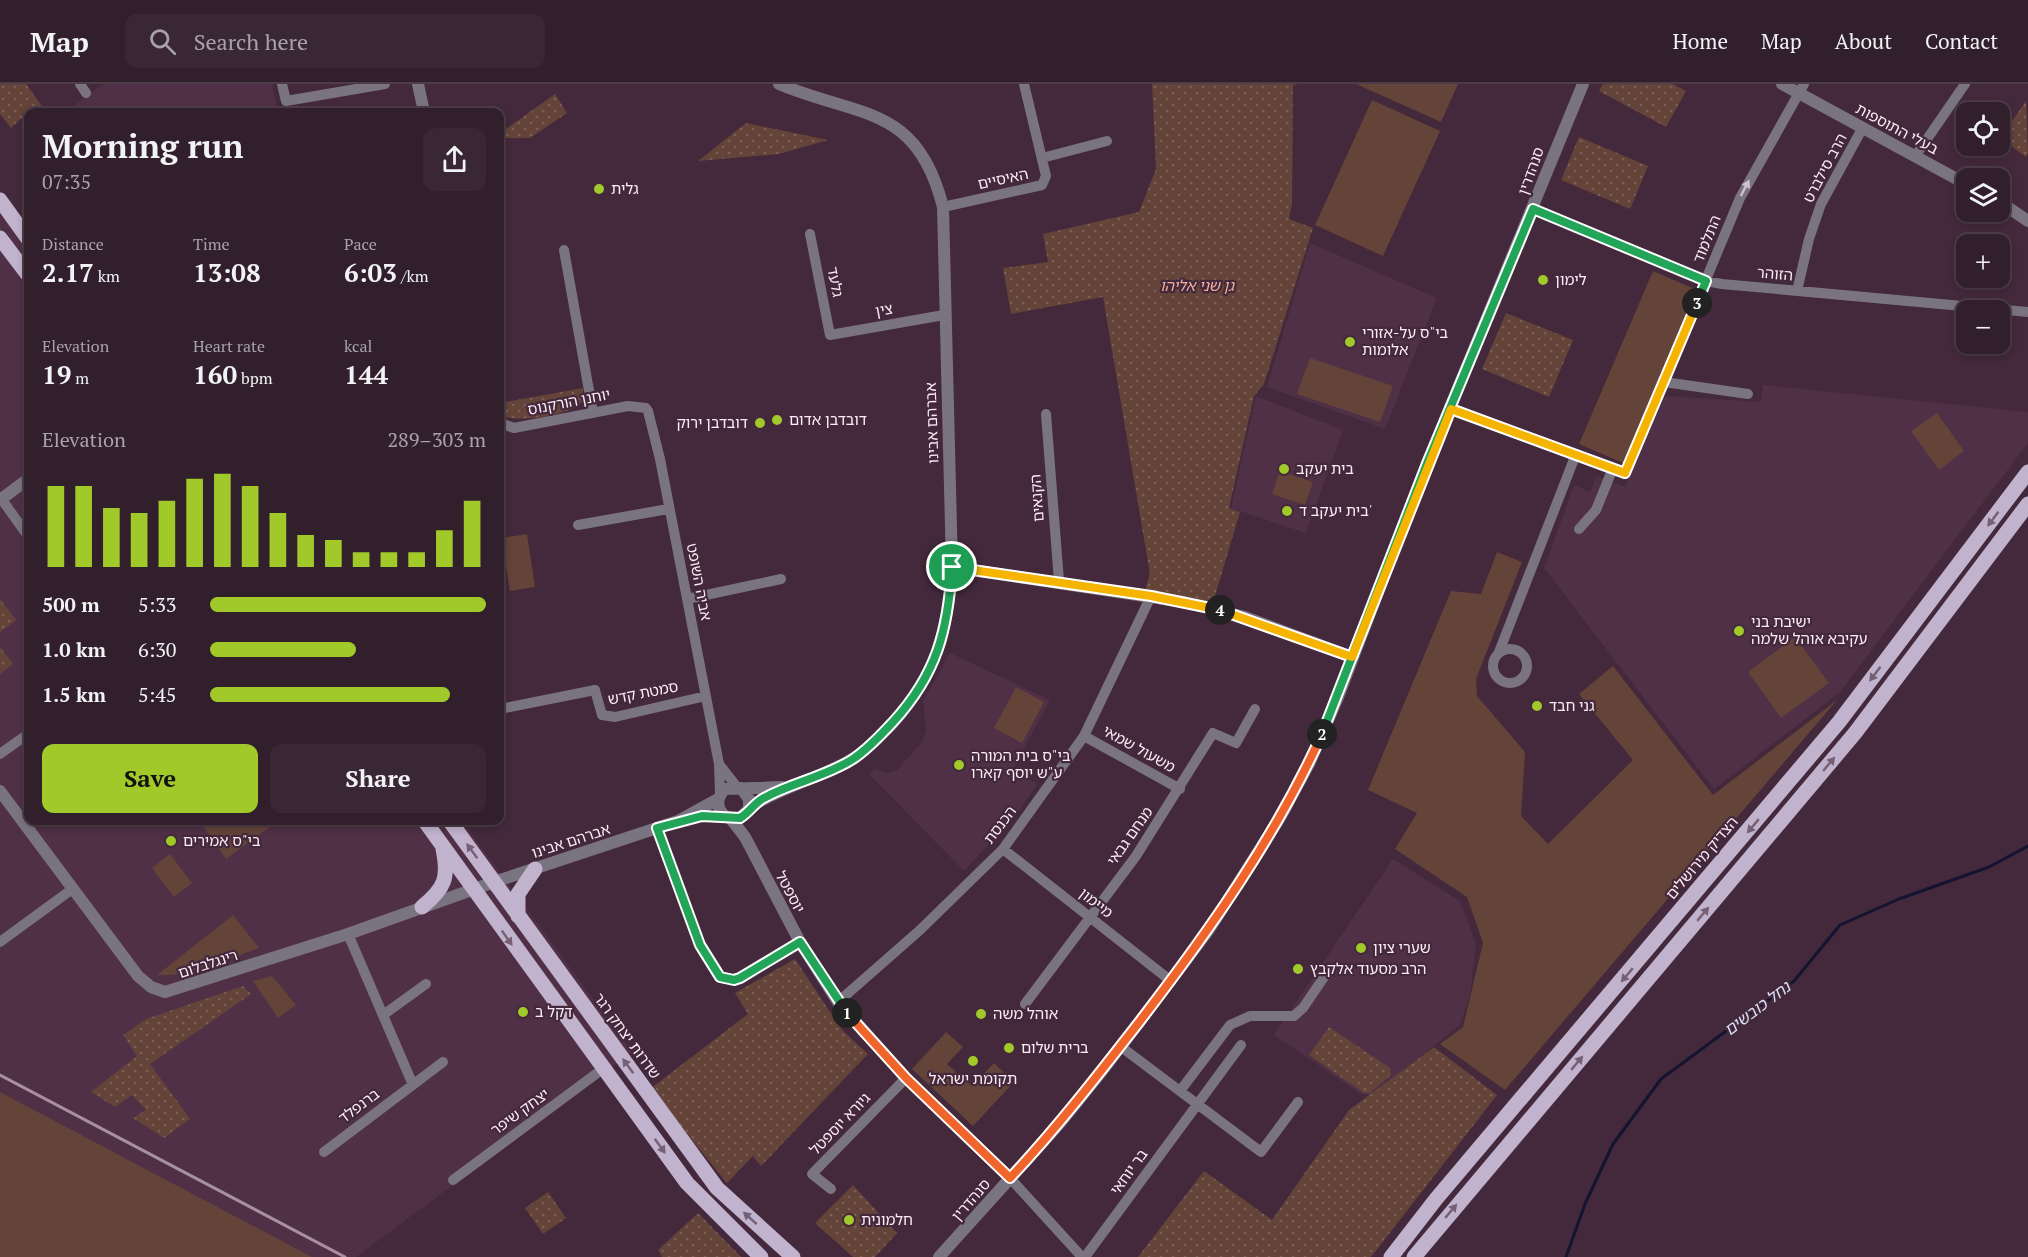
<!DOCTYPE html>
<meta charset="utf-8">
<style>
body{margin:0;font-family:"PT Serif","Noto Sans Hebrew",serif;background:#3a2734;color:#f1f3f6;height:100vh;display:flex;flex-direction:column;font-size:22px;white-space:nowrap}
*{box-sizing:border-box;margin:0}
p{font-size:20px;color:#a8a2a9}
.icon{flex:none;width:33px;height:33px;fill:none;stroke:currentColor;stroke-width:2;stroke-linecap:round;stroke-linejoin:round}
.map{position:relative;flex:1;overflow:hidden}
.panel{position:absolute;left:24px;top:24px;width:480px;height:717px;display:flex;flex-direction:column;background:#321f2c;border-radius:12px;box-shadow:0 3px 9px #0003,0 0 0 2px #4d3d48}
.panel>*{flex:none}
.fabs{position:absolute;left:1956px;top:18px;display:grid;gap:12px}
.fabs a{display:grid;place-items:center;width:54px;height:54px;border-radius:12px;background:#321f2c;box-shadow:0 3px 9px #0003,0 0 0 2px #4d3d48;font-size:30px}
.pin{position:absolute;display:grid;place-items:center;width:51px;height:51px;color:#fff;margin:-26px;border:3px solid #fff;border-radius:50%;box-shadow:0 2px 6px #0007}
.km{position:absolute;width:30px;height:30px;margin:-15px;border-radius:50%;background:#222;color:#fff;font-size:16px;line-height:30px;text-align:center}
.round{display:grid;place-items:center;flex:none;width:63px;height:63px;border-radius:12px;background:#3a2734}
.head{display:flex;align-items:center;justify-content:space-between;height:102px;padding:0 18px}
h1{font-size:33px;font-weight:600;line-height:45px}
.stats{display:grid;grid-template-columns:repeat(3,1fr);gap:9px;height:102px;padding:6px 18px}
.stats div{display:grid;align-content:center}
.stats b{font-size:26px;font-weight:600}
.stats small{font-size:16px;font-weight:400}
.stats p{font-size:16px}
.chart{height:168px;padding:12px 18px}
.chart p{display:flex;justify-content:space-between}
.chart svg{width:100%;height:108px;margin-top:6px;stroke:#a1c92a;stroke-width:6}
.button{display:flex;gap:12px;margin-top:auto;padding:12px 18px}
.button a{flex:1;height:69px;border-radius:12px;background:#a1c92a;color:#111;font-size:24px;font-weight:600;line-height:69px;text-align:center}
.button a+a{background:#3a2734;color:#f1f3f6}
ul{padding:0 18px;list-style:none;font-size:20px}
li{display:grid;grid-template-columns:96px 72px 1fr;align-items:center;height:45px}
li i{height:15px;border-radius:8px;background:#a1c92a}
header{display:flex;align-items:center;gap:36px;box-sizing:border-box;height:84px;padding:0 30px;background:#321f2c;border-bottom:2px solid #4d3d48}
header strong{font-size:28px}
nav{display:flex;gap:33px;margin-inline-start:auto;font-size:21px}
.search{width:420px;height:54px;background:#3a2734;display:flex;align-items:center;gap:15px;box-sizing:border-box;padding:0 21px;border-radius:12px;color:#a8a2a9;font-size:22px}
.map>svg:first-child{display:block}
</style>
<header>
<strong>Map</strong>
<div class="search"><svg class="icon" aria-label="search" viewBox="0 0 24 24"><circle cx="10" cy="10" r="6"/><path d="M15 15l6 6"/></svg>Search here</div>
<nav><a>Home</a><a>Map</a><a>About</a><a>Contact</a></nav>
</header>
<div class="map">
<svg width="2028" height="1173" viewBox="0 0 2028 1173">
<defs>
<pattern id="park-dots" width="8" height="8" patternUnits="userSpaceOnUse" patternTransform="scale(1.5)"><rect width="8" height="8" fill="#644339"/><path d="M2 2h.1M6 6h.1" fill="none" stroke="#7b5e56" stroke-width="1.8" stroke-linecap="round"/></pattern>
</defs>
<rect width="100%" height="100%" fill="#43293b"/>
<path fill="#503046" d="M 104,0 L 272,0 L 278,28 L 79,28 L 73,22 Z
M 0,106 L 28,145 L 28,736 L 462,737 L 632,968 L 356,1173 L 0,1173 Z
M 1310,159 L 1437,214 L 1385,345 L 1267,303 Z
M 1763,301 L 2028,328 L 2028,359 L 1839,609 L 1714,705 L 1544,484 L 1574,401 L 1590,408 L 1597,392 L 1625,403 L 1665,312 L 1761,318 Z
M 1256,312 L 1343,346 L 1306,449 L 1231,424 Z
M 950,569 L 1050,616 L 1012,686 L 1038,700 L 1015,732 L 964,787 L 869,690 L 875,685 L 887,689 L 897,686 L 922,658 L 926,646 L 923,617 Z
M 1393,775 L 1460,817 L 1476,860 L 1470,911 L 1460,941 L 1371,1011 L 1361,1010 L 1274,951 Z"/>
<path fill="#644339" d="M 1356,0 L 1458,0 L 1441,38 Z
M 1372,16 L 1440,47 L 1383,172 L 1315,141 Z
M 1653,187 L 1697,206 L 1623,379 L 1579,360 Z
M 1310,274 L 1393,302 L 1380,338 L 1297,310 Z
M 1937,329 L 1964,367 L 1939,386 L 1911,347 Z
M 1280,387 L 1313,398 L 1305,421 L 1272,410 Z
M 527,450 L 535,503 L 510,507 L 502,454 Z
M 1497,468 L 1522,478 L 1476,595 L 1477,612 L 1525,668 L 1521,732 L 1548,760 L 1633,676 L 1579,610 L 1613,582 L 1713,711 L 1837,616 L 1505,1006 L 1440,960 L 1463,943 L 1483,859 L 1467,813 L 1395,765 L 1417,729 L 1368,706 L 1451,507 L 1481,510 Z
M 1795,553 L 1829,599 L 1781,634 L 1748,588 Z
M 1016,603 L 1044,618 L 1022,659 L 994,644 Z
M 199,736 L 278,736 L 278,737 L 226,775 Z
M 170,770 L 192,799 L 174,813 L 152,784 Z
M 233,831 L 259,864 C 226,876 192,893 157,891 Z
M 272,892 L 296,921 L 278,934 L 253,897 Z
M 946,948 L 963,963 L 947,980 L 972,1002 L 994,979 L 1014,998 L 973,1042 L 912,985 Z
M 0,1008 L 312,1173 L 0,1173 Z"/>
<path fill="url(#park-dots)" d="M 0,0 L 26,0 L 42,22 L 28,28 L 11,44 L 0,30 Z
M 1152,0 L 1299,0 L 1293,1 L 1292,120 L 1289,135 L 1313,144 L 1264,300 L 1254,312 L 1229,424 L 1240,428 L 1212,522 L 1144,509 L 1150,490 L 1103,213 L 1011,230 L 1003,184 L 1048,178 L 1043,150 L 1139,128 L 1156,85 Z
M 1603,0 L 1673,0 L 1686,7 L 1666,43 L 1599,7 Z
M 555,10 L 567,29 L 530,54 L 500,54 L 506,45 Z
M 2026,17 L 2028,69 L 2026,73 L 2000,54 Z
M 746,39 L 828,56 L 779,70 L 698,77 Z
M 1579,53 L 1648,82 L 1630,125 L 1561,96 Z
M 1506,229 L 1573,256 L 1549,313 L 1482,285 Z
M 583,304 L 583,316 C 576,331 512,341 500,330 L 500,319 Z
M 0,515 L 16,536 L 0,548 Z
M 0,563 L 13,580 L 0,590 Z
M 795,875 L 842,946 L 868,970 L 761,1082 L 753,1072 L 727,1099 L 650,1005 L 748,930 L 735,909 Z
M 243,902 L 251,910 L 150,980 L 190,1035 L 164,1054 L 133,1034 L 146,1026 L 132,1011 L 115,1023 L 91,1008 L 137,972 L 123,951 L 146,935 Z
M 1329,943 L 1390,984 L 1391,991 L 1370,1009 L 1364,1009 L 1309,971 Z
M 1434,963 L 1497,1011 L 1371,1173 L 1138,1173 L 1204,1087 L 1272,1136 L 1349,1026 Z
M 853,1101 L 897,1149 L 875,1173 L 853,1173 L 815,1139 Z
M 548,1108 L 566,1134 L 543,1150 L 525,1124 Z
M 698,1129 L 741,1173 L 662,1173 L 658,1166 Z"/>
<g fill="none" stroke-linecap="round" stroke-linejoin="round">
<path stroke="#141431" stroke-width="3" d="M 1566,1173 L 1585,1120 L 1613,1060 L 1661,995 L 1794,897 L 1840,841 L 1899,815 L 1989,783 L 2028,762"/>
<path stroke="#7a7380" stroke-width="10" d="M 80,0 L 86,9
M 282,0 L 286,17 L 385,0
M 1916,71 L 1965,0
M 1042,74 L 1107,57
M 943,123 L 1042,101 L 1046,92 L 1024,0
M 1533,125 L 1706,197 L 1722,200 L 2028,228
M 810,150 L 830,251 L 944,231
M 564,166 L 593,329
M 1797,207 L 1809,155 L 1821,120 L 1862,45
M 1664,298 L 1748,310
M 1451,325 L 1625,389 L 1740,114 L 1804,0
M 1046,330 L 1059,497
M 500,339 L 514,344 L 628,322 L 646,324 L 648,327 L 660,375 L 719,680 L 720,710
M 0,413 L 28,452
M 578,441 L 668,425
M 1579,445 L 1596,426 L 1613,384
M 687,515 L 781,495
M1493 582a17 17 0 1 1 34 0a17 17 0 1 1-34 0Z
M 1499,568 L 1576,370
M 500,625 L 595,606 L 602,631 L 615,633 L 706,612
M 1084,652 L 1180,705
M 0,670 L 28,650
M 719,680 L 737,703
M 657,744 L 700,861 L 719,893 L 734,896 L 740,894 L 800,858
M 1003,765 L 1171,897
M 348,850 L 413,1001
M 0,858 L 71,806
M 838,918 L 920,846 L 1003,765 L 1084,652 L 1151,512
M 1025,920 L 1136,772 L 1213,649 L 1236,659 L 1255,625
M 383,931 L 426,900
M 1120,962 L 1261,1068 L 1298,1018
M 1180,1007 L 1230,941 L 1250,932 L 1294,932 L 1303,924 L 1324,893
M 324,1068 L 443,978
M 1010,1094 L 1082,1173
M 453,1096 L 604,984
M 831,1105 L 812,1090 L 906,994
M 1085,1173 L 1241,961"/>
<path stroke="#7a7380" stroke-width="12" d="M 418,0 L 424,28
M 1782,0 L 1966,100
M 2000,118 L 2028,137
M 0,416 L 28,395
M 952,483 L 1184,518 L 1245,533 L 1352,573
M 741,704 L 749,715 L 749,725 L 740,734 C 721,738 711,719 725,705 L 782,703
M 0,707 L 138,892 L 151,903 L 165,908 L 348,850 L 494,798 L 678,737 L 718,715
M 750,723 C 781,703 817,695 849,677 C 865,668 878,654 891,641 C 936,591 948,548 952,483 L 943,123 C 917,20 860,34 779,0
M 731,735 L 745,753 L 800,858 L 838,918 L 906,994 L 1010,1094
M 939,1173 L 1060,1039 L 1102,987 L 1208,847 L 1281,732 L 1309,680 L 1338,613 L 1428,377 L 1583,0"/>
<path stroke="#c1b2cd" stroke-width="15" d="M 0,116 L 28,155
M 0,154 L 28,191
M 424,736 L 687,1099 L 761,1173
M 449,736 L 717,1104 L 793,1173
M 422,823 C 445,804 449,794 443,765
M 518,832 L 518,810 L 535,785
M 1391,1173 L 1436,1115 L 1839,638 L 2028,388
M 1414,1173 L 1855,649 L 2028,420"/>
<path stroke="#a791a0" stroke-width="3" d="M 0,991 L 345,1173"/>
</g>
<defs><path id="oneway-solid" d="M-6-.8H1V-3.2L6.5 0L1 3.2V.8H-6Z" transform="scale(1.5)"/></defs>
<use fill="#cec1cd" href="#oneway-solid" transform="translate(1745 104) rotate(-62)"/>
<g fill="#756075">
<use href="#oneway-solid" transform="translate(1993 435) rotate(127)"/>
<use href="#oneway-solid" transform="translate(1875 590) rotate(127)"/>
<use href="#oneway-solid" transform="translate(1829 680) rotate(-50)"/>
<use href="#oneway-solid" transform="translate(1753 742) rotate(130)"/>
<use href="#oneway-solid" transform="translate(472 767) rotate(-126)"/>
<use href="#oneway-solid" transform="translate(1703 830) rotate(-50)"/>
<use href="#oneway-solid" transform="translate(507 854) rotate(55)"/>
<use href="#oneway-solid" transform="translate(1627 891) rotate(130)"/>
<use href="#oneway-solid" transform="translate(1577 979) rotate(-50)"/>
<use href="#oneway-solid" transform="translate(628 982) rotate(-126)"/>
<use href="#oneway-solid" transform="translate(660 1062) rotate(54)"/>
<use href="#oneway-solid" transform="translate(1451 1127) rotate(-50)"/>
<use href="#oneway-solid" transform="translate(750 1134) rotate(-138)"/>
</g>
<g fill="none" stroke-linecap="round" stroke-linejoin="round">
<g stroke="#fff" stroke-width="12">
<path id="split-1" d="M 847,929 L 800,858 L 740,894 L 734,896 L 720,893 L 700,861 L 657,744 L 702,732 L 740,734 C 750,728 754,719 764,714 C 793,698 825,693 853,675 C 868,665 881,651 893,638 C 937,590 948,546 952,483"/>
</g>
<g stroke="#fff" stroke-width="12">
<path id="split-2" d="M 847,929 L 906,994 L 1010,1094 C 1056,1045 1098,991 1140,937 C 1209,847 1275,754 1322,650"/>
</g>
<g stroke="#fff" stroke-width="12">
<path id="split-3" d="M 1322,650 L 1428,377 L 1533,125 L 1706,197 L 1697,219"/>
</g>
<g stroke="#fff" stroke-width="12">
<path id="split-4" d="M 1220,526 L 1352,573 L 1451,325 L 1625,389 L 1697,219"/>
</g>
<g stroke="#fff" stroke-width="12">
<path id="split-5" d="M 952,483 L 1151,512 L 1220,526"/>
</g>
<use href="#split-1" stroke="#22a559" stroke-width="8"/>
<use href="#split-2" stroke="#f0652b" stroke-width="8"/>
<use href="#split-3" stroke="#22a559" stroke-width="8"/>
<use href="#split-4" stroke="#f5b400" stroke-width="8"/>
<use href="#split-5" stroke="#f5b400" stroke-width="8"/>
</g>
<g fill="#a1c92a" stroke="#43293b" stroke-width="2">
<circle cx="599" cy="105" r="6"/>
<circle cx="1543" cy="196" r="6"/>
<circle cx="1350" cy="258" r="6"/>
<circle cx="777" cy="336" r="6"/>
<circle cx="760" cy="339" r="6"/>
<circle cx="1284" cy="385" r="6"/>
<circle cx="1287" cy="427" r="6"/>
<circle cx="1739" cy="547" r="6"/>
<circle cx="1537" cy="622" r="6"/>
<circle cx="959" cy="681" r="6"/>
<circle cx="171" cy="757" r="6"/>
<circle cx="1361" cy="864" r="6"/>
<circle cx="1298" cy="885" r="6"/>
<circle cx="523" cy="928" r="6"/>
<circle cx="981" cy="930" r="6"/>
<circle cx="1009" cy="964" r="6"/>
<circle cx="973" cy="977" r="6"/>
<circle cx="849" cy="1136" r="6"/>
</g>
<g text-anchor="middle" stroke-width="4.5" stroke-linejoin="round" paint-order="stroke">
<g font-size="15" fill="#fcebf6" stroke="#43293b">
<text transform="translate(1897 45) rotate(28)" y="5">בעלי התוספות</text>
<text transform="translate(1825 84) rotate(-62)" y="5">הרב סילברט</text>
<text transform="translate(1531 87) rotate(-70)" y="5">סנהדרין</text>
<text transform="translate(1003 95) rotate(-12)" y="5">האיסיים</text>
<text transform="translate(1707 155) rotate(-68)" y="5">התלמוד</text>
<text transform="translate(1775 190) rotate(5)" y="5">הזוהר</text>
<text transform="translate(835 198) rotate(79)" y="5">גלעד</text>
<text transform="translate(884 226) rotate(-10)" y="5">צין</text>
<text transform="translate(569 318) rotate(-11)" y="5">יוחנן הורקנוס</text>
<text transform="translate(932 339) rotate(-92)" y="5">אברהם אבינו</text>
<text transform="translate(1037 414) rotate(-94)" y="5">הקנאים</text>
<text transform="translate(699 498) rotate(79)" y="5">אביה השופט</text>
<text transform="translate(643 609) rotate(-11)" y="5">סמטת קדש</text>
<text transform="translate(1139 665) rotate(29)" y="5">משעול שמאי</text>
<text transform="translate(1000 741) rotate(-53)" y="5">הכנסת</text>
<text transform="translate(1130 752) rotate(-55)" y="5">מנחם גבאי</text>
<text transform="translate(571 757) rotate(-18)" y="5">אברהם אבינו</text>
<text transform="translate(1702 774) rotate(-50)" y="5">הצדיק מירושלים</text>
<text transform="translate(790 808) rotate(62)" y="5">יוספטל</text>
<text transform="translate(1096 819) rotate(38)" y="5">מיימון</text>
<text transform="translate(208 880) rotate(-18)" y="5">רינגלבלום</text>
<text transform="translate(627 952) rotate(54)" y="5">שדרות יצחק רגר</text>
<text transform="translate(359 1022) rotate(-37)" y="5">ברנפלד</text>
<text transform="translate(520 1028) rotate(-36)" y="5">יצחק שיפר</text>
<text transform="translate(840 1040) rotate(-46)" y="5">גיורא יוספטל</text>
<text transform="translate(1129 1088) rotate(-54)" y="5">בר יוחאי</text>
<text transform="translate(971 1116) rotate(-49)" y="5">סנהדרין</text>
</g>
<g font-size="15" fill="#fcebf6" stroke="#43293b" text-anchor="start">
<text x="611" y="110">גלית</text>
<text x="1555" y="201">לימון</text>
<text x="1362" y="254">בי"ס על-אזורי<tspan x="1362" dy="17">אלומות</tspan></text>
<text x="789" y="341">דובדבן אדום</text>
<text x="748" y="344" text-anchor="end">דובדבן ירוק</text>
<text x="1296" y="390">בית יעקב</text>
<text x="1299" y="432">בית יעקב ד'</text>
<text x="1751" y="543">ישיבת בני<tspan x="1751" dy="17">עקיבא אוהל שלמה</tspan></text>
<text x="1549" y="627">גני חבד</text>
<text x="971" y="677">בי"ס בית המורה<tspan x="971" dy="17">ע"ש יוסף קארו</tspan></text>
<text x="183" y="762">בי"ס אמירים</text>
<text x="1373" y="869">שערי ציון</text>
<text x="1310" y="890">הרב מסעוד אלקבץ</text>
<text x="535" y="933">דקל ב</text>
<text x="993" y="935">אוהל משה</text>
<text x="1021" y="969">ברית שלום</text>
<text x="973" y="1000" text-anchor="middle">תקומת ישראל</text>
<text x="861" y="1141">חלמונית</text>
</g>
<g font-size="15" font-style="italic" fill="#f3ae99" stroke="#43293b">
<text x="1197" y="207">גן שני אליהו</text>
</g>
<g font-size="16" font-style="italic" fill="#dde0f9" stroke="#43293b">
<text transform="translate(1757 924) rotate(-37)" y="6">נחל כובשים</text>
</g>
</g>
</svg>
<div class="fabs">
<a><svg class="icon" aria-label="locate" viewBox="0 0 24 24"><circle cx="12" cy="12" r="6"/><path d="M12 2v4M12 18v4M2 12h4M18 12h4"/></svg></a>
<a><svg class="icon" aria-label="layers" viewBox="0 0 24 24"><path d="M12 4l9 5-9 5-9-5zM3 14l9 5 9-5"/></svg></a>
<a>+</a>
<a>−</a>
</div>
<div class="pin" style="left:952px;top:483px;background:#1e9e55"><svg class="icon" aria-label="arrive" viewBox="0 0 24 24"><path d="M6 21V4h12l-3 4 3 4H6"/></svg></div>
<b class="km" style="left:847px;top:929px">1</b>
<b class="km" style="left:1322px;top:650px">2</b>
<b class="km" style="left:1697px;top:219px">3</b>
<b class="km" style="left:1220px;top:526px">4</b>
<section class="panel">
<div class="head"><div><h1>Morning run</h1><p>07:35</p></div><a class="round"><svg class="icon" aria-label="share" viewBox="0 0 24 24"><path d="M12 15V3M7 8l5-5 5 5M5 13v7h14v-7"/></svg></a></div>
<div class="stats">
<div><p>Distance</p><b>2.17<small> km</small></b></div>
<div><p>Time</p><b>13:08</b></div>
<div><p>Pace</p><b>6:03<small> /km</small></b></div>
</div>
<div class="stats">
<div><p>Elevation</p><b>19<small> m</small></b></div>
<div><p>Heart rate</p><b>160<small> bpm</small></b></div>
<div><p>kcal</p><b>144</b></div>
</div>
<div class="chart"><p><span>Elevation</span>289–303 m</p>
<svg viewBox="0 0 160 44" preserveAspectRatio="none"><path d="M5 44V11M15 44V11M25 44V20M35 44V22M45 44V17M55 44V8M65 44V6M75 44V11M85 44V22M95 44V31M105 44V33M115 44V38M125 44V38M135 44V38M145 44V29M155 44V17"/></svg>
</div>
<ul>
<li><b>500 m</b>5:33<i style="width:100%"></i></li>
<li><b>1.0 km</b>6:30<i style="width:53%"></i></li>
<li><b>1.5 km</b>5:45<i style="width:87%"></i></li>
</ul>
<div class="button"><a>Save</a><a>Share</a></div>
</section>
</div>
